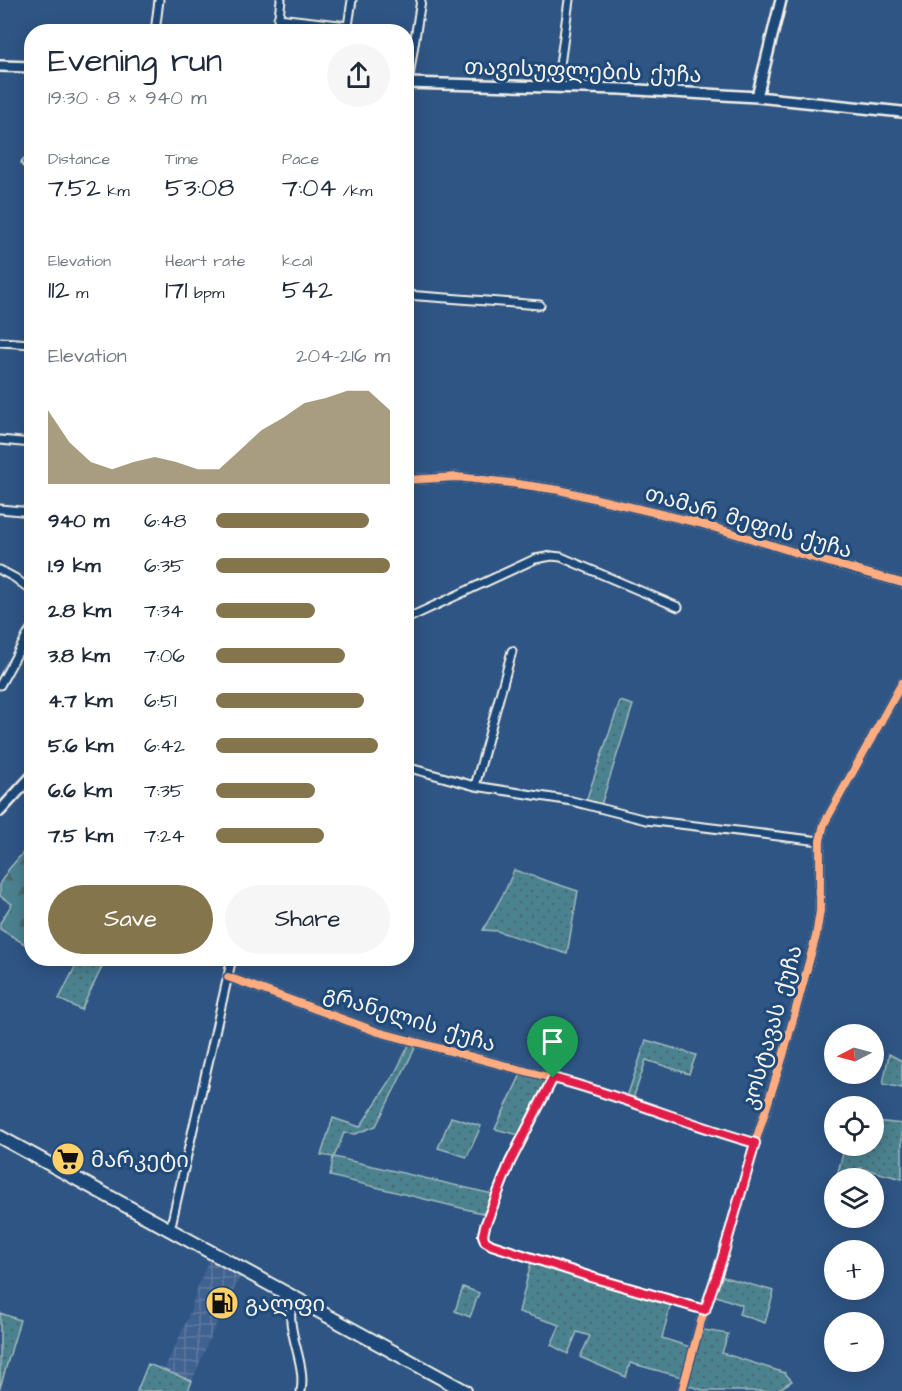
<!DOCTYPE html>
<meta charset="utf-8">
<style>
body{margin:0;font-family:"Architects Daughter","Noto Sans Georgian",sans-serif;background:#f6f6f7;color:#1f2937;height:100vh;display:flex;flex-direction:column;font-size:22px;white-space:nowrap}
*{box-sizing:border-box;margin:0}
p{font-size:20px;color:#747a83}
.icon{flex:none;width:33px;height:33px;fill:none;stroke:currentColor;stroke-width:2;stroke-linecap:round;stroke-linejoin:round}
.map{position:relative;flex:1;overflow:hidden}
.details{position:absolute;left:24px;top:24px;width:390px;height:942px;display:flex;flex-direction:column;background:#fff;border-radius:24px;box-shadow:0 3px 15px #0003}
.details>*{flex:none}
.needle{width:39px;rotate:264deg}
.tools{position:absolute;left:824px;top:1024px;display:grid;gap:12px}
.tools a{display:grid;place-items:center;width:60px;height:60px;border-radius:50%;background:#fff;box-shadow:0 3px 15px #0003;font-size:30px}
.pin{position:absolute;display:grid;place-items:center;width:51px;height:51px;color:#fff;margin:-62px -26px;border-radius:50% 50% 50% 0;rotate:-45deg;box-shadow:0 0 6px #0007}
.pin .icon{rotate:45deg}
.round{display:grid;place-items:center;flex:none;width:63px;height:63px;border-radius:32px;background:#f6f6f7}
.overview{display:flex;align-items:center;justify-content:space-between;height:102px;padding:0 24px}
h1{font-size:33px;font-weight:600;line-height:45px}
.stats{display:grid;grid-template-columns:repeat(3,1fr);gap:9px;height:102px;padding:6px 24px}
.stats div{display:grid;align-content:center}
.stats b{font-size:26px;font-weight:600}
.stats small{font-size:16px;font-weight:400}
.stats p{font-size:16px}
.chart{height:168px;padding:12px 24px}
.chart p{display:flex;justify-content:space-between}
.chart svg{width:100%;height:108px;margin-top:6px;fill:#84754c;opacity:.7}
.action{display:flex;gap:12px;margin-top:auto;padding:12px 24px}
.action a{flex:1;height:69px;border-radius:36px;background:#84754c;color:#fff;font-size:24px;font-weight:600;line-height:69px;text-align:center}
.action a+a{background:#f6f6f7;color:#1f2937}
ul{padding:0 24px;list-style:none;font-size:20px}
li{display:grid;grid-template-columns:96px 72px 1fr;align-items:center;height:45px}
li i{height:15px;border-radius:8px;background:#84754c}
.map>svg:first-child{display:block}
</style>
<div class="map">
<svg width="902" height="1391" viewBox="0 0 902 1391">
<defs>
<pattern id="industrial-grid" width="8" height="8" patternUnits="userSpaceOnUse" patternTransform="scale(1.5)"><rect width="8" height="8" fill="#416290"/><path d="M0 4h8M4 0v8" fill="none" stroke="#5d79a0"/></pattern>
<pattern id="green-dots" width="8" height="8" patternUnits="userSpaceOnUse" patternTransform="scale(1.5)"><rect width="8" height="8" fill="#4c828f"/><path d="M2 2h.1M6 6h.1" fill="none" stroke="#4b686e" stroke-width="1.8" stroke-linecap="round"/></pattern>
<pattern id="forest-firs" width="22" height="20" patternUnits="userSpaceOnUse" patternTransform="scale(1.5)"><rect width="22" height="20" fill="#4c828f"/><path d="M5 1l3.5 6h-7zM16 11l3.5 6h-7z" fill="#4b686e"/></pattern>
</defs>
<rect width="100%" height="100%" fill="#2f5585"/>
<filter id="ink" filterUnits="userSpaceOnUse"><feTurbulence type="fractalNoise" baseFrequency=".0167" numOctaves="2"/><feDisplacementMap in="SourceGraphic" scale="12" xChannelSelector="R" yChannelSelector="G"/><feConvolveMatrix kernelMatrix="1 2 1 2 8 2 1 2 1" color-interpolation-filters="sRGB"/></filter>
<g filter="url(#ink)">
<path fill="url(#industrial-grid)" d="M 212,1252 L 244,1270 L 213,1331 L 192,1381 L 164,1370 L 188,1318 L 199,1283 Z"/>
<path fill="url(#green-dots)" stroke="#a0babc" stroke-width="1.5" d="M 620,701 L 633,705 L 600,808 L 585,804 Z
M 514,870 L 578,891 L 567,954 L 497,931 L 483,930 L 506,889 Z
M 79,959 L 106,959 L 81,1010 L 59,999 Z
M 646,1040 L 696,1055 L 689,1074 L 646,1060 L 632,1102 L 626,1100 Z
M 411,1041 L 418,1042 L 376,1126 L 355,1134 L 344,1133 L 334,1157 L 497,1195 L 490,1215 L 330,1176 L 333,1157 L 321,1155 L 333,1118 L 360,1127 L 394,1075 Z
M 889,1054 L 902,1061 L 902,1088 L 883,1084 Z
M 523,1070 L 553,1078 L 523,1136 L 495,1129 Z
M 451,1117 L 481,1126 L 467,1157 L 438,1148 Z
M 876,1121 L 902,1124 L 902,1179 L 861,1168 L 836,1179 L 845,1146 L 870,1148 L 871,1146 L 873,1146 L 873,1136 Z
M 532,1258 L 672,1300 L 662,1338 L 693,1348 L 699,1329 L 728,1334 L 722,1353 L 785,1373 L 792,1381 L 776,1391 L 705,1391 L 684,1384 L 685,1378 L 630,1363 L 626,1377 L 580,1357 L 590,1336 L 577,1332 L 568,1354 L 551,1345 L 560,1325 L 519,1312 Z
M 717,1275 L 774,1291 L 765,1323 L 739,1314 L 742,1305 L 710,1294 Z
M 463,1287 L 479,1293 L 470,1317 L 455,1311 Z
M 0,1313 L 20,1320 L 0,1388 Z
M 148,1364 L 192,1381 L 188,1391 L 137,1391 Z"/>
<path fill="url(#forest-firs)" stroke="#a0babc" stroke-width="1.5" d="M 26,849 L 31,853 L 31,948 L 0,929 L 0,923 L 12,904 L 0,896 L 0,883 L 9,869 Z"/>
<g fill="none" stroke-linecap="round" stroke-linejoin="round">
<g stroke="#f4f1e8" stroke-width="11">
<path id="street" d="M 278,18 L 348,26 L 352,0
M 155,32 L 159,0
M 277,32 L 281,0
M 408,83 L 421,0
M 557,87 L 569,0
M 26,163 L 32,162
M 406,295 L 540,305
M 0,342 L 32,344
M 0,440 L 32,443
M 406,480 L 457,477 L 511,483 L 559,490 L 699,523 L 749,538 L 810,557 L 902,583
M 0,509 L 32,512
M 0,570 L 15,578 L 32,591
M 406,619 L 535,559 L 552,556 L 561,557 L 678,607
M 0,685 L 32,627
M 406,767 L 475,786 L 572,801 L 646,820 L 820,841
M 475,786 L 512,651
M 228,977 L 378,1032 L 586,1087 L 722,1133 L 755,1143
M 553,1078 L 510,1162 L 485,1226 L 483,1235 L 485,1241 L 492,1245 L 591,1277 L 705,1310
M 170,1230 L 232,958
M 294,1297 C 282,1328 307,1360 301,1391
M 682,1391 L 701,1321 L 722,1259 L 755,1143 L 783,1056 L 816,936 L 820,911 L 820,841 L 824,824 L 902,683"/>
</g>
<g stroke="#f4f1e8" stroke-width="14">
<path id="secondary" d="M 0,66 L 32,67
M 406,83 L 621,89 L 757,97 L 902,112
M 757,97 L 781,0
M 0,811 L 32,776"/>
</g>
<g stroke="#f4f1e8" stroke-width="16">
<path id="highway" d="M 0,1137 L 465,1391"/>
</g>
<use href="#street" stroke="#1f4a7a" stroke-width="7"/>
<use href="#secondary" stroke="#1f4a7a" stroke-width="9"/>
<use href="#highway" stroke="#1f4a7a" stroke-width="12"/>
<g stroke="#1f4a7a" stroke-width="11">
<path id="cycleway" d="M 406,480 L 457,477 L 511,483 L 559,490 L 699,523 L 749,538 L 810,557 L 902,583
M 228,977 L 378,1032 L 586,1087 L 722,1133 L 755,1143
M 682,1391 L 701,1321 L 722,1259 L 755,1143 L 783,1056 L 816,936 L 820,911 L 820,841 L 824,824 L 902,683"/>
</g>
<use href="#cycleway" stroke="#ffac80" stroke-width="8"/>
</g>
</g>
<g fill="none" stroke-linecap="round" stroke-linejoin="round" filter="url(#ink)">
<g stroke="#fff" stroke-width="12">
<path id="route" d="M 553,1078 C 622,1096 687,1124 755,1143 L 722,1259 L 705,1310 L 591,1277 L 492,1245 L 485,1241 L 483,1235 L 485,1226 L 510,1162 Z"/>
</g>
<use href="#route" stroke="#e11d48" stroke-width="8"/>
</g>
<defs>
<g id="supermarket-disc" transform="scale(1.725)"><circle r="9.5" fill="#ffd166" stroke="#1f4a7a"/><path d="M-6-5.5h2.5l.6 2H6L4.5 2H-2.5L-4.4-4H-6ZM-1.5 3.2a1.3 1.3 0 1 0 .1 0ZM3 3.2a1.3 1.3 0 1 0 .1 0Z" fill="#111"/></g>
<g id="fuel-disc" transform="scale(1.725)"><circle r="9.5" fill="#ffd166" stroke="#1f4a7a"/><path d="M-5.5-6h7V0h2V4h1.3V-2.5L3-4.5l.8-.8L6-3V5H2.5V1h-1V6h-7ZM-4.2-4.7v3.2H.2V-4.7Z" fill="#111"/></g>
</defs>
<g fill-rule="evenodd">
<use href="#supermarket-disc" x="68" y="1159"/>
<use href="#fuel-disc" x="222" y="1303"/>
</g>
<g text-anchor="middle" stroke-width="6" stroke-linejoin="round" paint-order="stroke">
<g font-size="22" fill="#f4f1e8" stroke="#1f4a7a">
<text transform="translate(583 70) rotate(2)" y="8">თავისუფლების ქუჩა</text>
<text transform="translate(749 521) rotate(16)" y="8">თამარ მეფის ქუჩა</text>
<text transform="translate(410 1018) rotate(17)" y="8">გრანელის ქუჩა</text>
<text transform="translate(771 1027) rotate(-74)" y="8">კოსტავას ქუჩა</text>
</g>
<g font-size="22" fill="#f4f1e8" stroke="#1f4a7a" text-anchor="start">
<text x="91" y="1167">მარკეტი</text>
<text x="245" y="1311">გალფი</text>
</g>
</g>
</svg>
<div class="tools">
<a><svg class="needle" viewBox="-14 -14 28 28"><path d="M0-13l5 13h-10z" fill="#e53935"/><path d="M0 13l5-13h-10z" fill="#747a83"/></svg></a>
<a><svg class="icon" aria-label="locate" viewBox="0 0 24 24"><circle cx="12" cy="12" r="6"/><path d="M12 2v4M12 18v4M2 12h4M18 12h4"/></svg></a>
<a><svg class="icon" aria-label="layers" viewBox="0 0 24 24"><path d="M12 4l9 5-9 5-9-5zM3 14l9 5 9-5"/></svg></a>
<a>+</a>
<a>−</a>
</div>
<div class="pin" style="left:553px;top:1078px;background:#1e9e55"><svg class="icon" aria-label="arrive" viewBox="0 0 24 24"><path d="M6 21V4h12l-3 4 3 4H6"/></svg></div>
<section class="details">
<div class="overview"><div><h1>Evening run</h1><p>19:30 · 8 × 940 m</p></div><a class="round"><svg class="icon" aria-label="share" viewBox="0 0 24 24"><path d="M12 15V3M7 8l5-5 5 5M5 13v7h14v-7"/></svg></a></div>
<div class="stats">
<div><p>Distance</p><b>7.52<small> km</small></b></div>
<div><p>Time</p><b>53:08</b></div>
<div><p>Pace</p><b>7:04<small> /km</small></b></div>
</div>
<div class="stats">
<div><p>Elevation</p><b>112<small> m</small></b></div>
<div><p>Heart rate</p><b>171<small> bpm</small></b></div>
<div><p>kcal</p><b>542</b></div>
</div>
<div class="chart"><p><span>Elevation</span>204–216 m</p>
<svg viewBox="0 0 160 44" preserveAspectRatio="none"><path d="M0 44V14L10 27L20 35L30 38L40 35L50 33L60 35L70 38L80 38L90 30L100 22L110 17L120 11L130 9L140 6L150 6L160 14V44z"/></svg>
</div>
<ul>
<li><b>940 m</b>6:48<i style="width:88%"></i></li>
<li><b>1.9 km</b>6:35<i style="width:100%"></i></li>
<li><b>2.8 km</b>7:34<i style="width:57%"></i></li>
<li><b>3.8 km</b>7:06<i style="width:74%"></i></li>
<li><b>4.7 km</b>6:51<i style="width:85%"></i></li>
<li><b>5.6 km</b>6:42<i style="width:93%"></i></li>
<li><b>6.6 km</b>7:35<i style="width:57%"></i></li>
<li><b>7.5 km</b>7:24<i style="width:62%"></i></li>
</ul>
<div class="action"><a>Save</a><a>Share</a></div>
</section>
</div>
